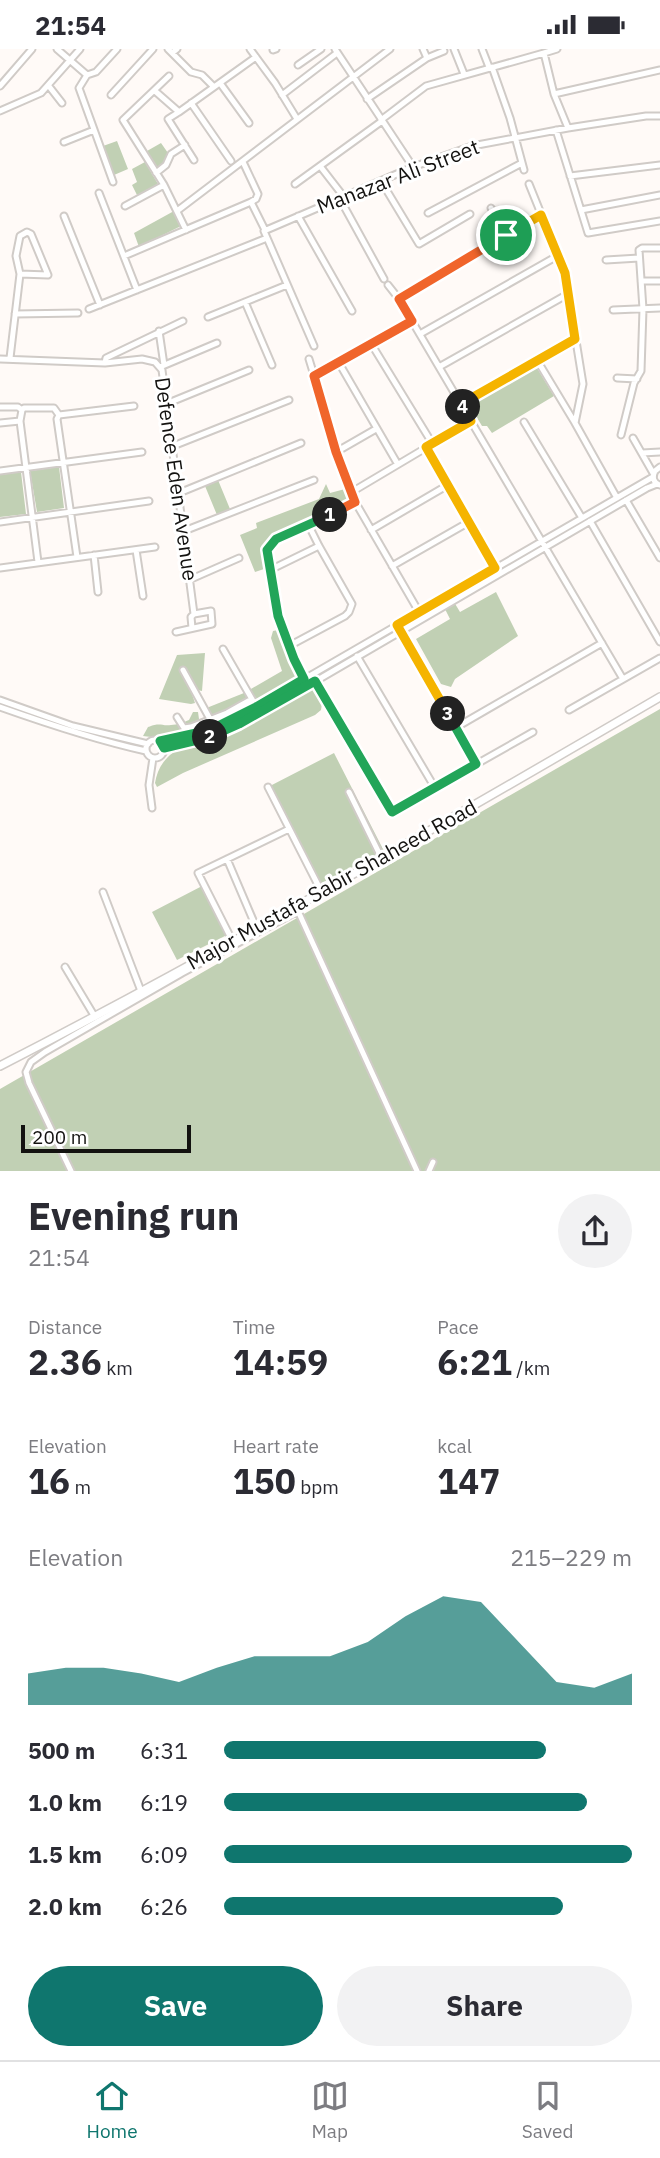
<!DOCTYPE html>
<meta charset="utf-8">
<style>
body{margin:0;font-family:"IBM Plex Sans",sans-serif;background:#f2f2f3;color:#2b2b33;height:100vh;display:flex;flex-direction:column;font-size:26px;white-space:nowrap}
*{box-sizing:border-box;margin:0}
p{font-size:23px;color:#7c7c81}
.icon{flex:none;width:38px;height:38px;fill:none;stroke:currentColor;stroke-width:2;stroke-linecap:round;stroke-linejoin:round}
.map{position:relative;height:1122px;overflow:hidden}
.sheet{display:flex;flex-direction:column;background:#fff;flex:1}
.sheet>*{flex:none}
.scale{position:absolute;left:21px;bottom:18px;width:170px;box-sizing:border-box;padding-left:7px;border:4px solid #131210;border-top:0;font-size:19px;line-height:24px;white-space:nowrap;color:#131210;-webkit-text-stroke:5px #fff;paint-order:stroke}
.pin{position:absolute;display:grid;place-items:center;width:60px;height:60px;color:#fff;margin:-30px;border:4px solid #fff;border-radius:50%;box-shadow:0 2px 7px #0007}
.km{position:absolute;width:35px;height:35px;margin:-18px;border-radius:50%;background:#222;color:#fff;font-size:19px;line-height:35px;text-align:center}
.round{display:grid;place-items:center;flex:none;width:74px;height:74px;border-radius:37px;background:#f2f2f3}
.headline{display:flex;align-items:center;justify-content:space-between;height:119px;padding:0 28px}
h1{font-size:38px;font-weight:700;line-height:52px}
.stats{display:grid;grid-template-columns:repeat(3,1fr);gap:10px;height:119px;padding:7px 28px}
.stats div{display:grid;align-content:center}
.stats b{font-size:35px;font-weight:700}
.stats small{font-size:19px;font-weight:400}
.stats p{font-size:19px}
.chart{height:196px;padding:14px 28px}
.chart p{display:flex;justify-content:space-between}
.chart svg{width:100%;height:126px;margin-top:7px;fill:#0f766e;opacity:.7}
.cta{display:flex;gap:14px;margin-top:auto;padding:14px 28px}
.cta a{flex:1;height:80px;border-radius:42px;background:#0f766e;color:#fff;font-size:28px;font-weight:700;line-height:80px;text-align:center}
.cta a+a{background:#f2f2f3;color:#2b2b33}
ul{padding:0 28px;list-style:none;font-size:23px}
li{display:grid;grid-template-columns:112px 84px 1fr;align-items:center;height:52px}
li i{height:18px;border-radius:9px;background:#0f766e}
.status{display:flex;justify-content:space-between;align-items:center;height:49px;padding:0 35px;background:#fff;direction:ltr}
.status svg{height:19px;fill:currentColor}
.tabs{display:flex;justify-content:space-around;align-items:center;height:98px;border-top:2px solid #e1e1e2;background:#fff;font-size:19px;color:#7c7c81}
.tabs a{display:grid;justify-items:center;gap:4px}
.tabs .current{color:#0f766e}
.map>svg:first-child{display:block}
</style>
<div class="status"><b>21:54</b><svg viewBox="0 0 49 12"><path d="M0 12V9h3v3zM5 12V6h3v6zM10 12V3h3v9zM15 12V0h3v12zM26 1h20v11H26zM47 4h2v5h-2z"/></svg></div>
<div class="map">
<svg width="660" height="1122" viewBox="0 0 660 1122">
<rect width="100%" height="100%" fill="#fffaf7"/>
<path fill="#c1d0b4" d="M 117,92 L 128,120 L 114,126 L 103,97 Z
M 161,94 L 168,104 L 164,115 L 157,119 L 147,102 Z
M 145,113 L 158,135 L 137,146 L 132,136 L 137,133 L 132,120 Z
M 174,162 L 181,177 L 139,198 L 134,184 Z
M 537,319 L 554,347 L 492,384 L 487,377 L 482,377 L 470,357 Z
M 59,418 L 64,459 L 37,463 L 30,422 Z
M 21,423 L 26,465 L 0,468 L 0,426 Z
M 218,431 L 230,460 L 217,466 L 205,437 Z
M 326,435 L 330,444 L 345,440 L 349,451 L 342,457 C 328,464 271,484 266,496 C 263,502 265,512 267,519 L 255,523 L 240,486 L 257,479 L 256,474 L 319,450 Z
M 496,543 L 518,587 L 455,630 L 451,638 L 441,635 L 416,590 L 450,570 L 444,558 L 454,553 L 460,563 Z
M 278,581 L 297,621 L 296,631 L 248,659 L 212,677 L 208,676 L 206,662 L 209,658 L 244,644 L 282,622 L 271,589 L 273,582 Z
M 205,604 L 202,642 L 197,641 L 192,645 L 195,654 L 191,655 L 159,650 L 177,606 Z
M 314,637 L 323,648 L 321,661 L 315,666 L 183,724 L 157,738 L 155,734 C 157,723 161,714 170,706 C 181,696 198,695 211,690 C 248,678 279,653 314,637 Z
M 660,660 L 660,1122 L 0,1122 L 0,1040 Z
M 193,663 L 198,663 L 200,677 L 197,682 C 180,688 160,690 143,687 L 148,678 C 161,673 160,677 171,676 C 177,676 184,673 189,671 Z
M 334,704 L 384,802 L 318,836 L 268,738 Z
M 204,836 L 229,885 L 177,911 L 152,863 Z"/>
<g fill="none" stroke-linecap="round" stroke-linejoin="round">
<g stroke="#d0cbc7" stroke-width="9">
<path id="street" d="M 57,0 L 87,26
M 168,0 L 172,4 L 177,0
M 250,0 L 275,34 L 297,70
M 335,0 L 413,118
M 454,0 L 464,25
M 482,0 L 489,18
M 273,1 L 276,0
M 544,4 L 557,0
M 427,9 L 444,2
M 298,16 L 321,0
M 492,18 L 510,69 L 524,121
M 169,27 L 123,71 L 164,136 L 186,181
M 220,34 L 249,74
M 48,36 L 62,54
M 0,37 L 32,0
M 214,38 L 256,8
M 155,42 L 179,63 L 214,38 L 202,26 L 191,23 L 172,4
M 554,45 L 660,21
M 111,46 L 153,0
M 282,46 L 337,4
M 367,50 L 427,9 L 423,0
M 191,54 L 231,112
M 0,62 L 41,44 L 80,0
M 179,63 L 168,70 L 194,111
M 381,71 L 426,37 L 544,4 L 554,45 L 568,79
M 556,81 L 588,184 L 660,172
M 64,93 L 94,81
M 243,113 L 258,145 L 256,150 L 251,153
M 320,117 L 344,148
M 156,124 L 166,116 L 171,105 L 185,96
M 570,127 L 660,116
M 381,132 L 419,195 L 470,165
M 113,133 L 79,39 L 87,26 L 96,23 L 117,0
M 295,135 L 382,72
M 529,135 L 565,224 L 583,335 L 575,374
M 99,144 L 137,241
M 340,150 L 384,230
M 125,157 L 164,136
M 491,159 L 507,186
M 581,161 L 660,146
M 177,162 L 390,0
M 428,164 L 522,114
M 64,167 L 100,256
M 298,167 L 352,262
M 124,207 L 251,153 L 265,181
M 606,211 L 639,209
M 641,232 L 660,232
M 388,236 L 399,250 L 439,318 L 623,630
M 399,250 L 541,166
M 245,253 L 272,316
M 89,260 L 267,189
M 613,261 L 660,259
M 15,265 L 78,264
M 208,268 L 287,236
M 159,282 L 164,316
M 420,285 L 559,206
M 372,296 L 432,394
M 314,297 L 264,182 L 413,118 L 472,97 L 568,79 L 646,67 L 660,67
M 10,309 L 20,225 L 16,207 L 20,187 L 27,183 L 31,185 L 48,226 L 20,225
M 0,310 L 105,314 L 142,310 L 155,313 L 162,321 L 194,565 L 191,568 L 192,579
M 309,310 L 350,444 L 419,563
M 537,311 L 575,374 L 617,449
M 105,314 L 106,309 L 183,272
M 339,314 L 397,414
M 160,318 L 217,294
M 439,318 L 568,245
M 315,327 L 412,272
M 617,329 L 637,330
M 166,355 L 249,321
M 461,355 L 575,290
M 0,358 L 18,358 L 22,361 L 24,359 L 54,359 L 59,366 L 57,370 L 77,508
M 22,361 L 20,372 L 38,513
M 59,366 L 134,357
M 524,373 L 582,469
M 0,374 L 20,372
M 621,386 L 634,334 L 641,322 L 643,260 L 639,201 L 642,199 L 660,199
M 633,389 L 653,424
M 173,397 L 289,351
M 426,398 L 495,519
M 336,403 L 376,380
M 642,404 L 660,403
M 0,422 L 142,403
M 660,436 C 653,434 652,428 655,422 L 660,418
M 179,444 L 301,394
M 350,444 L 471,372
M 626,451 L 660,509
M 590,472 L 660,593
M 0,473 L 149,452
M 371,481 L 448,436
M 184,482 L 314,431
M 136,501 L 143,547
M 94,506 L 98,543
M 392,517 L 469,473
M 0,519 L 155,498
M 270,521 L 319,497
M 189,531 L 239,509
M 400,582 L 476,715
M 176,583 L 212,575 L 211,562 L 194,565
M 289,597 L 345,567 L 349,563 L 352,555 L 319,497 L 309,477
M 223,600 L 253,652
M 357,607 L 435,739
M 183,621 L 210,670
M 305,631 L 294,610 L 278,567 L 267,501 L 276,490 L 309,477 L 355,453
M 315,632 L 392,763 L 533,683
M 0,651 L 73,677 L 148,695
M 0,658 C 48,675 96,691 146,702
M 569,661 L 660,609
M 177,668 L 184,679 L 191,678 L 227,664 L 252,650
M 455,679 L 602,594
M146 700a9 9 0 1 1 18 0a9 9 0 1 1-18 0Z
M 160,692 L 204,683 L 256,658 L 653,428
M 164,699 L 213,687 L 261,664 L 647,439 L 657,435
M 268,738 L 318,836 L 318,843
M 349,743 L 381,808
M 152,759 L 149,736 L 153,709
M 227,810 L 256,878
M 103,843 L 141,942
M 232,891 L 198,824 L 289,780
M 65,918 L 95,968
M 71,1122 L 29,1034 L 26,1023 L 31,1013 L 45,1003 L 182,924 L 298,862 L 417,1122
M 429,1122 L 433,1113"/>
</g>
<g stroke="#d0cbc7" stroke-width="10">
<path id="secondary" d="M 0,1017 C 223,902 443,775 660,648"/>
</g>
<use href="#street" stroke="#fff" stroke-width="5"/>
<use href="#secondary" stroke="#fff" stroke-width="7"/>
</g>
<g fill="none" stroke-linecap="round" stroke-linejoin="round">
<g stroke="#fff" stroke-width="14">
<path id="split-1" d="M 330,466 L 355,453 L 336,403 L 314,327 L 412,272 L 399,250 L 506,186"/>
</g>
<g stroke="#fff" stroke-width="14">
<path id="split-2" d="M 210,688 L 164,699 L 160,692 L 210,681 L 256,658 L 304,630 L 294,610 L 278,567 L 267,501 L 276,490 L 330,466"/>
</g>
<g stroke="#fff" stroke-width="14">
<path id="split-3" d="M 210,688 L 239,675 L 315,632 L 392,763 L 476,715 L 448,665"/>
</g>
<g stroke="#fff" stroke-width="14">
<path id="split-4" d="M 448,665 L 397,576 L 495,519 L 426,398 L 471,372 L 463,358"/>
</g>
<g stroke="#fff" stroke-width="14">
<path id="split-5" d="M 463,358 L 461,355 L 575,290 L 565,224 L 541,166 L 506,186"/>
</g>
<use href="#split-1" stroke="#f0652b" stroke-width="9"/>
<use href="#split-2" stroke="#22a559" stroke-width="9"/>
<use href="#split-3" stroke="#22a559" stroke-width="9"/>
<use href="#split-4" stroke="#f5b400" stroke-width="9"/>
<use href="#split-5" stroke="#f5b400" stroke-width="9"/>
</g>
<g text-anchor="middle" stroke-width="6" stroke-linejoin="round" paint-order="stroke">
<g font-size="21" fill="#131210" stroke="#fff">
<text transform="translate(398 128) rotate(-21)" y="7">Manazar Ali Street</text>
<text transform="translate(176 430) rotate(82)" y="7">Defence Eden Avenue</text>
<text transform="translate(332 836) rotate(-29)" y="7">Major Mustafa Sabir Shaheed Road</text>
</g>
</g>
</svg>
<div class="scale">200 m</div>
<div class="pin" style="left:506px;top:186px;background:#1e9e55"><svg class="icon" aria-label="arrive" viewBox="0 0 24 24"><path d="M6 21V4h12l-3 4 3 4H6"/></svg></div>
<b class="km" style="left:330px;top:466px">1</b>
<b class="km" style="left:210px;top:688px">2</b>
<b class="km" style="left:448px;top:665px">3</b>
<b class="km" style="left:463px;top:358px">4</b>
</div>
<section class="sheet">
<div class="headline"><div><h1>Evening run</h1><p>21:54</p></div><a class="round"><svg class="icon" aria-label="share" viewBox="0 0 24 24"><path d="M12 15V3M7 8l5-5 5 5M5 13v7h14v-7"/></svg></a></div>
<div class="stats">
<div><p>Distance</p><b>2.36<small> km</small></b></div>
<div><p>Time</p><b>14:59</b></div>
<div><p>Pace</p><b>6:21<small> /km</small></b></div>
</div>
<div class="stats">
<div><p>Elevation</p><b>16<small> m</small></b></div>
<div><p>Heart rate</p><b>150<small> bpm</small></b></div>
<div><p>kcal</p><b>147</b></div>
</div>
<div class="chart"><p><span>Elevation</span>215–229 m</p>
<svg viewBox="0 0 160 44" preserveAspectRatio="none"><path d="M0 44V33L10 31L20 31L30 33L40 36L50 31L60 27L70 27L80 27L90 22L100 13L110 6L120 8L130 22L140 36L150 38L160 33V44z"/></svg>
</div>
<ul>
<li><b>500 m</b>6:31<i style="width:79%"></i></li>
<li><b>1.0 km</b>6:19<i style="width:89%"></i></li>
<li><b>1.5 km</b>6:09<i style="width:100%"></i></li>
<li><b>2.0 km</b>6:26<i style="width:83%"></i></li>
</ul>
<div class="cta"><a>Save</a><a>Share</a></div>
</section>
<nav class="tabs">
<a class="current"><svg class="icon" aria-label="home" viewBox="0 0 24 24"><path d="M3 11l9-7 9 7M6 9v11h12V9"/></svg>Home</a>
<a><svg class="icon" aria-label="map" viewBox="0 0 24 24"><path d="M3 6l6-2 6 2 6-2v14l-6 2-6-2-6 2zM9 4v14M15 6v14"/></svg>Map</a>
<a><svg class="icon" aria-label="saved" viewBox="0 0 24 24"><path d="M7 4h10v16l-5-4-5 4z"/></svg>Saved</a>
</nav>
